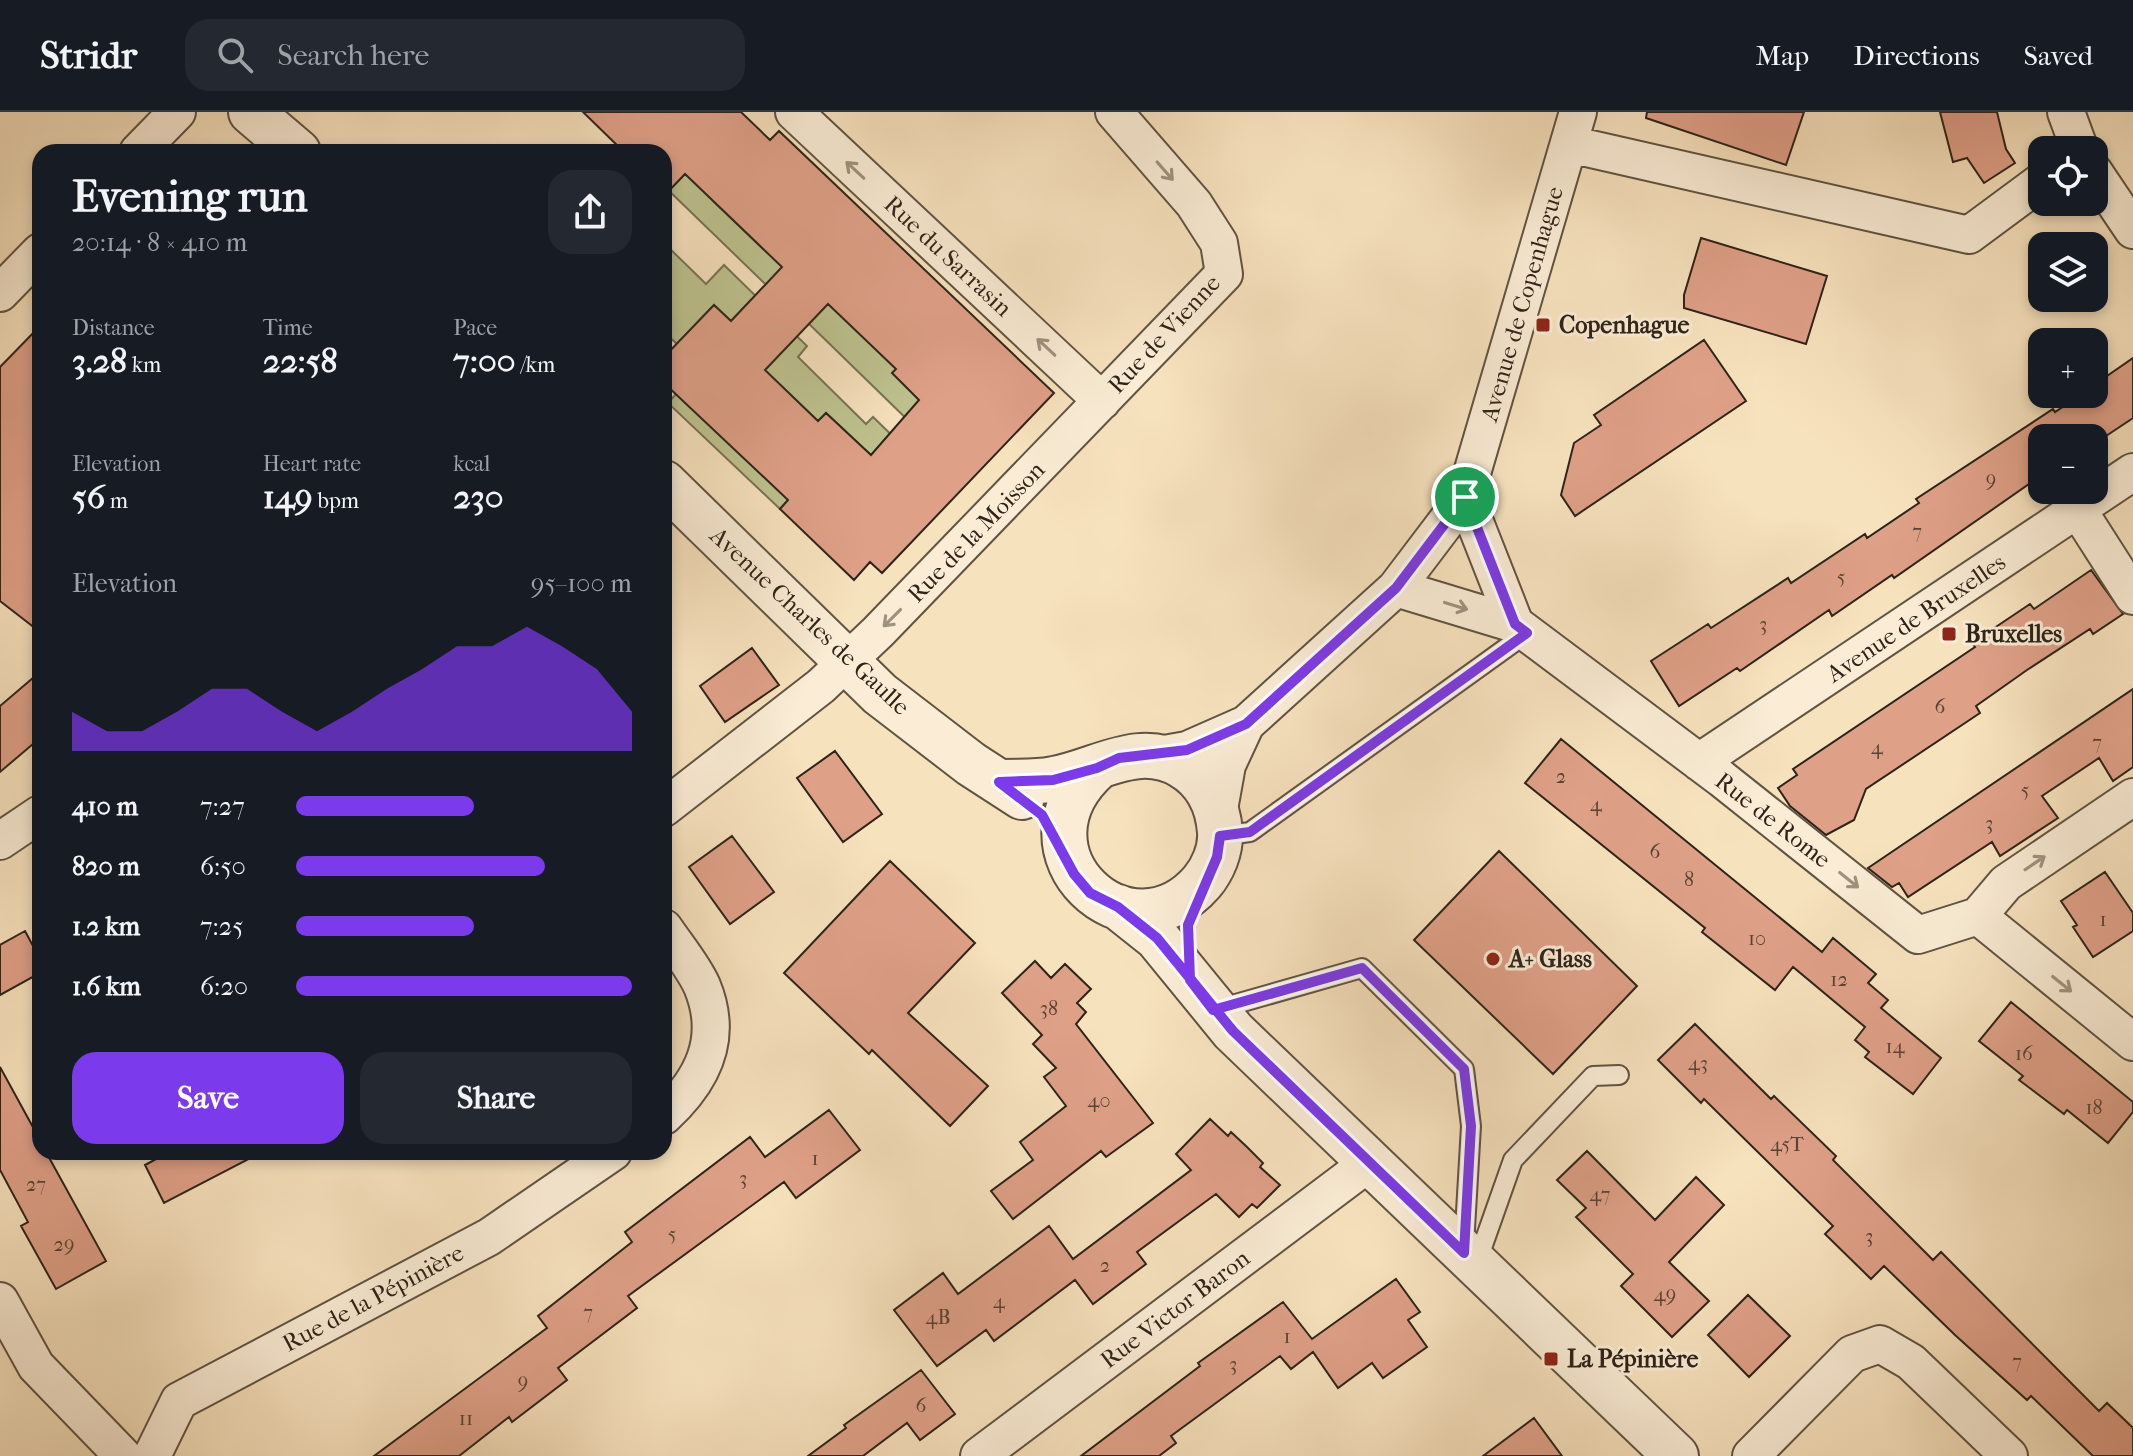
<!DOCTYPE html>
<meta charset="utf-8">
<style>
body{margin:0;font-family:"IM FELL French Canon",serif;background:#242831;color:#f1f3f6;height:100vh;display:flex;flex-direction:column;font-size:30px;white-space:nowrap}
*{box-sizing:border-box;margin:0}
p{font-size:26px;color:#9ea1a6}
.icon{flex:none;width:44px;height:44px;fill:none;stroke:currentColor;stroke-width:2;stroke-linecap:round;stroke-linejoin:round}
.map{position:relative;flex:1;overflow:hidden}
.panel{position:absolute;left:32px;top:32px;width:640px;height:1016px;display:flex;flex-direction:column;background:#171b24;border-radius:24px;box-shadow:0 4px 12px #0003}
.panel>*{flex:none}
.buttons{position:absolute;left:2028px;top:24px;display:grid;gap:16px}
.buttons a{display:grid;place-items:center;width:80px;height:80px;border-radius:16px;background:#171b24;box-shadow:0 4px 12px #0003;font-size:40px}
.pin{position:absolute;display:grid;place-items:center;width:68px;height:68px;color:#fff;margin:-34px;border:4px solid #fff;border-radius:50%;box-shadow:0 2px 8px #0007}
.round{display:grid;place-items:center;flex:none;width:84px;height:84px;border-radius:24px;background:#242831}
.headline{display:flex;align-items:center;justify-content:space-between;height:136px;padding:0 40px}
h1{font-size:44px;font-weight:800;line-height:60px}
.stats{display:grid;grid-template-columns:repeat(3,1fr);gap:12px;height:136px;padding:8px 40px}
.stats div{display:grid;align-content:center}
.stats b{font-size:34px;font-weight:800}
.stats small{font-size:22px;font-weight:400}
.stats p{font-size:22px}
.chart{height:224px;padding:16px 40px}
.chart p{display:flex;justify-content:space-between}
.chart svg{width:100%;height:144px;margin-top:8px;fill:#7c3aed;opacity:.7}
.cta{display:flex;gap:16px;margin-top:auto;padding:16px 40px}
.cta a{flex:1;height:92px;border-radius:24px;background:#7c3aed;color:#fff;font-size:32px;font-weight:800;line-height:92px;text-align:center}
.cta a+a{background:#242831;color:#f1f3f6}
ul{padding:0 40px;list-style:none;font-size:26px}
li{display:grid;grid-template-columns:128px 96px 1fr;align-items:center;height:60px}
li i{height:20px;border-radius:10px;background:#7c3aed}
header{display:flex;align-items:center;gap:48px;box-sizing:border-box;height:112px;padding:0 40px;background:#171b24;border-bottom:2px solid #363941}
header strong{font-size:38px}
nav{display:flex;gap:44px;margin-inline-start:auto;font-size:28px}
.search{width:560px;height:72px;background:#242831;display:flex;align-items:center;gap:20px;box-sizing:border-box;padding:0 28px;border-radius:24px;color:#9ea1a6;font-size:30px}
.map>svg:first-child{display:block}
</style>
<header>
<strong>Stridr</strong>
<div class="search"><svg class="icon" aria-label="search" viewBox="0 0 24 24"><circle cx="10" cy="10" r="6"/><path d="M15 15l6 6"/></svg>Search here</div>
<nav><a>Map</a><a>Directions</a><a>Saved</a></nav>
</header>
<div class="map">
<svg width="2133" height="1344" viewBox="0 0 2133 1344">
<rect width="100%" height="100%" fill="#f7e2be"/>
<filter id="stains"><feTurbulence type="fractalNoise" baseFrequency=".0025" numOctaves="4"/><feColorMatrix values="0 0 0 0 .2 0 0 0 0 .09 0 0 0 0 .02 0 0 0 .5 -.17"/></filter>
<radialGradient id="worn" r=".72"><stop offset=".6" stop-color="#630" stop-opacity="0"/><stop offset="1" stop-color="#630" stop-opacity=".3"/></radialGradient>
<path fill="#bec390" stroke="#767354" stroke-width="2" d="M 694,53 L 713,89 L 796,168 L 790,196 L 664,74 L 664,62 L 675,72 Z
M 664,131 L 706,172 L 724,153 L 807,234 L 798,245 L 866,312 L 873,305 L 941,371 L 904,375 L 826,301 L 818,309 L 788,388 L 780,397 L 668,291 L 676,282 L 722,325 L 736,288 L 793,228 L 751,188 L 731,209 L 714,193 L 677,232 L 664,220 L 667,148 Z
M 878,131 L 872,222 L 919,288 L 916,316 L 805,208 Z"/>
<path fill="#dfa088" stroke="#2e2319" stroke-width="2" fill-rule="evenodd" d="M 583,0 L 741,0 L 770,28 L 779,19 L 1054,281 L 882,461 L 870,450 L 854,468 L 780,397 L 788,388 L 664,271 L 664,245 L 714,193 L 731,209 L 782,155 L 685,62 L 664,84 L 664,40 L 624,40 ZM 828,192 L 896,257 L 892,261 L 919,288 L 871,343 L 826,301 L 818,309 L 765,258 Z
M 1647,0 L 1804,0 L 1786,53 L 1646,6 Z
M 1940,0 L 1997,0 L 2006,37 L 2015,51 L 1984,71 L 1967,46 L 1953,50 Z
M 1701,126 L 1827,164 L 1806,232 L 1684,196 L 1684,183 Z
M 40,214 L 40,520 L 0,489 L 0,255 Z
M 1704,228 L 1746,289 L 1575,404 L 1561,383 L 1574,331 L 1601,313 L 1594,303 Z
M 2133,246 L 2133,306 L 2094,332 L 2094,326 L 2042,326 L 2042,363 L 1894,466 L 1892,463 L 1832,504 L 1829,498 L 1740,559 L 1737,556 L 1679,594 L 1651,549 L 1708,512 L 1711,516 L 1788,466 L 1791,471 L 1865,422 L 1867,426 L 1919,391 L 1916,387 L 2053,297 L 2055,300 L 2082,282 L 2094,282 L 2094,273 Z
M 2091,458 L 2123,502 L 2093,522 L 2090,517 L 2027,558 L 1976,594 L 1980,601 L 1866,677 L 1854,708 L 1826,723 L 1790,694 L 1778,676 L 1797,663 L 1793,657 L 1975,535 L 1972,531 L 2030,492 L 2034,497 Z
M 752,536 L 779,573 L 725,610 L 700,574 Z
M 40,560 L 40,626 L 0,660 L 0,594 Z
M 2133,577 L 2133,655 L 2113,669 L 2099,646 L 2042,684 L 2058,706 L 2000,744 L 1992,730 L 1908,785 L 1899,771 L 1892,775 L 1868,756 Z
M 1561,627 L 1822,840 L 1833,826 L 1876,862 L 1868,871 L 1888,888 L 1881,896 L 1941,946 L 1913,982 L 1865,945 L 1869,940 L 1855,928 L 1865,915 L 1793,855 L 1775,878 L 1702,820 L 1705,816 L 1525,671 Z
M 835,639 L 882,702 L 843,730 L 797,666 Z
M 732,724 L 774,780 L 730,812 L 689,755 Z
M 1499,739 L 1637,874 L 1553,962 L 1414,828 Z
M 890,749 L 975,831 L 908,901 L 988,974 L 950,1014 L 872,938 L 869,942 L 784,861 Z
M 2105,760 L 2133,801 L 2133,819 L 2093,845 L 2073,815 L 2077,813 L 2061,789 Z
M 25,819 L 40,847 L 40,861 L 0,883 L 0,833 Z
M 1035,849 L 1051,866 L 1065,852 L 1091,877 L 1077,891 L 1086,900 L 1076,912 L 1153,1011 L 1106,1045 L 1101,1039 L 1013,1107 L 991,1079 L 1033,1048 L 1020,1030 L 1066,994 L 1044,965 L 1056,956 L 1033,932 L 1042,923 L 1002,881 Z
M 2011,890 L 2133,990 L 2133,1000 L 2108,1031 L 2067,998 L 2064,1002 L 2019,968 L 2023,964 L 1979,929 Z
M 1695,912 L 1771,987 L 1774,984 L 1836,1044 L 1833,1048 L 1933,1148 L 1941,1140 L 2099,1299 L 2107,1291 L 2133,1316 L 2133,1344 L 2093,1344 L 2031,1284 L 2027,1288 L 1955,1223 L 1884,1154 L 1871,1167 L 1825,1122 L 1833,1114 L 1704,987 L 1701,991 L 1658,948 Z
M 0,955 L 40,1028 L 40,1040 L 46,1040 L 106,1149 L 56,1177 L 21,1114 L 28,1110 L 0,1058 Z
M 829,998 L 860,1038 L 796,1086 L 784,1070 L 628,1184 L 637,1196 L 558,1256 L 567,1268 L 512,1310 L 509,1305 L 459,1344 L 374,1344 L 547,1216 L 538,1204 L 632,1130 L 625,1120 L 750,1025 L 765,1045 Z
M 1210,1007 L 1228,1024 L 1231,1020 L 1247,1035 L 1263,1051 L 1260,1055 L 1280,1073 L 1257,1096 L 1252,1092 L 1239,1105 L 1216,1082 L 1137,1140 L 1146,1152 L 1093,1192 L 1075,1168 L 994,1229 L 986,1218 L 937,1254 L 894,1198 L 943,1161 L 958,1182 L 1049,1114 L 1073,1147 L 1191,1058 L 1176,1042 Z
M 1587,1039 L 1655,1108 L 1696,1065 L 1724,1093 L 1669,1150 L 1709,1189 L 1672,1225 L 1621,1174 L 1633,1162 L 1576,1105 L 1586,1096 L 1557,1068 Z
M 169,1040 L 262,1040 L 164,1091 L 145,1053 Z
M 1396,1167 L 1420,1200 L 1408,1208 L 1427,1235 L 1383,1266 L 1372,1251 L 1338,1276 L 1313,1240 L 1291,1257 L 1280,1244 L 1171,1324 L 1176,1331 L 1159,1344 L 1081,1344 L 1200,1254 L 1198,1251 L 1283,1190 L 1312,1227 Z
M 1748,1183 L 1790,1224 L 1749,1265 L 1708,1223 Z
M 921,1258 L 955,1302 L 920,1328 L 907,1311 L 863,1344 L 808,1344 L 846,1316 L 844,1313 Z
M 1534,1306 L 1562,1344 L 1483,1344 Z"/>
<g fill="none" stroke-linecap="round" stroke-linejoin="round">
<g stroke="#605342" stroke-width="22">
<path id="service" d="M 1220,724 L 1250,720 L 1527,521
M 1218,897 L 1362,856 L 1464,957 L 1471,1014 L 1464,1134
M 1477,1150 L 1513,1048 L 1593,964 L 1619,963"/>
</g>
<g stroke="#605342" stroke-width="40">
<path id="minor" d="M 794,0 L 1102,289
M 2066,0 L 2080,38
M 1569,32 L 1969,123 L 2042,69
M 138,40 L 177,0
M 2094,60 L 2133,118
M 0,181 L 40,140
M 1465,385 L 1515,512
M 2078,398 L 2133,484
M 1396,476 L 1515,512 L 1722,667 L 1918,823 L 1978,804 L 2133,930
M 1153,644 L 1187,638 L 1246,612 L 1396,476 L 1465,385 L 1578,0
M 1699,650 L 2133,360
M 664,696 L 821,574 L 878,520 L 1224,162 L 1219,131 L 1194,92 L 1114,0
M 1218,703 L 1227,653 L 1246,612
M 0,729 L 40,702
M 1978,804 L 2006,771 L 2133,685
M 664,816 C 676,834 693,854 702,874 C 724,927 702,969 664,1004
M 0,1189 L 36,1254 L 123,1344
M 152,1344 L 179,1289 L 489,1125 L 613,1040
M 979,1344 L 1370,1050
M 1751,1344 L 1852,1242 L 1880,1232 L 1911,1250 L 2009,1344"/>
</g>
<g stroke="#605342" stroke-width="48">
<path id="tertiary" d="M 251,0 L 298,40
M 664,371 L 880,582 L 971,652 L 1022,685
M 999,670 C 1017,669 1036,671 1054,667 C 1098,659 1139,628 1182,654 C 1206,668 1218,693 1220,720 C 1221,738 1213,757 1202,770 C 1129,854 1005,740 1097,656
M 1118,795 L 1157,826 L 1233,919 L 1676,1344"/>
</g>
<use href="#service" stroke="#faecd5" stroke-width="18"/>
<use href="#minor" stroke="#faecd5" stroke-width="36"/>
<use href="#tertiary" stroke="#faecd5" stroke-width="44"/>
</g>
<defs><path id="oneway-shaft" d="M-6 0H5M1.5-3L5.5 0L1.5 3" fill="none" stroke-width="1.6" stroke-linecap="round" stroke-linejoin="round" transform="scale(2)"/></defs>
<g stroke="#9e9280">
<use href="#oneway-shaft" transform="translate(855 58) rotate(-137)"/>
<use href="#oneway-shaft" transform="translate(1165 59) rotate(49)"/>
<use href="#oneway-shaft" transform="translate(1046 235) rotate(-137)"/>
<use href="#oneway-shaft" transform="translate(1456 494) rotate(17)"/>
<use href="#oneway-shaft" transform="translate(892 506) rotate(135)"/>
<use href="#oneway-shaft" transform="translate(2035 751) rotate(-34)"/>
<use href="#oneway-shaft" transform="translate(1849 768) rotate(39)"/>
<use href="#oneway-shaft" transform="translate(2062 872) rotate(39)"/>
</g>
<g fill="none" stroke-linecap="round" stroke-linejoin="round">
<g stroke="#fff" stroke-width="16">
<path id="route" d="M 1465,385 L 1396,476 L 1246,612 L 1187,638 L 1119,646 L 1097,656 L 1053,668 L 999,670 L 1042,703 L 1074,762 L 1090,781 L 1118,795 L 1157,826 L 1233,919 L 1464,1141 L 1471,1014 L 1464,957 L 1362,856 L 1213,898 L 1190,868 L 1188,813 L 1217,745 L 1220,724 L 1250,720 L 1527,521 L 1515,512 L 1465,385"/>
</g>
<use href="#route" stroke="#7c3aed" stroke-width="10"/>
</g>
<g fill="#8f2418" stroke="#faecd5" stroke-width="3">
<rect x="1535" y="205" width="16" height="16" rx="4"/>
<rect x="1941" y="514" width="16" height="16" rx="4"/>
<circle cx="1493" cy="847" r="8"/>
<rect x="1543" y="1239" width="16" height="16" rx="4"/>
</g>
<g text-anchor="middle" stroke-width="6" stroke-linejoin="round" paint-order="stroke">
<g font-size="20" fill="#5a4235">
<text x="1991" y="374">9</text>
<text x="1917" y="426">7</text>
<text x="1841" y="472">5</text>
<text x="1763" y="519">3</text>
<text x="1940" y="601">6</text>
<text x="2097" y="637">7</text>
<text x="1877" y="642">4</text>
<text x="1561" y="671">2</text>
<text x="2025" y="685">5</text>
<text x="1596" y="699">4</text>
<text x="1989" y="718">3</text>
<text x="1655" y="746">6</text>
<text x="1689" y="774">8</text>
<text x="2103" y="814">1</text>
<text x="1757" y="833">10</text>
<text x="1839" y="874">12</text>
<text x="1049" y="903">38</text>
<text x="1895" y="941">14</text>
<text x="2024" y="948">16</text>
<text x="1698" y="958">43</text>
<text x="1099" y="995">40</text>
<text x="2094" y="1002">18</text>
<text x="1787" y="1039">45T</text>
<text x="815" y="1053">1</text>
<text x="743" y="1073">3</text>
<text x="36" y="1079">27</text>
<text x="1600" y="1089">47</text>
<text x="672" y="1129">5</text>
<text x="1869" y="1131">3</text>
<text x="64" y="1139">29</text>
<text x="1105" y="1160">2</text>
<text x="1665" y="1189">49</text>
<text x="999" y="1196">4</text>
<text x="588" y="1207">7</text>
<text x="938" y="1212">4B</text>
<text x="1287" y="1231">1</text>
<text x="2017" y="1256">7</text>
<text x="1233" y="1259">3</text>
<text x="523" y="1276">9</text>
<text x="921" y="1300">6</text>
<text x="466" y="1313">11</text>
</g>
<g font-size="24" fill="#2e2319" stroke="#faecd5">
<text transform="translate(948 144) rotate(43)" y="8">Rue du Sarrasin</text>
<text transform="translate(1522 192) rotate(-74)" y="8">Avenue de Copenhague</text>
<text transform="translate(1164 222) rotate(-47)" y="8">Rue de Vienne</text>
<text transform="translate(976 420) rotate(-46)" y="8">Rue de la Moisson</text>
<text transform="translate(1916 506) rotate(-34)" y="8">Avenue de Bruxelles</text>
<text transform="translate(810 509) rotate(43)" y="8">Avenue Charles de Gaulle</text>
<text transform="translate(1773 708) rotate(38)" y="8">Rue de Rome</text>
<text transform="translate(373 1186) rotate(-28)" y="8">Rue de la Pépinière</text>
<text transform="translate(1175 1197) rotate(-37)" y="8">Rue Victor Baron</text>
</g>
<g font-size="24" font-weight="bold" fill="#2e2319" stroke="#faecd5" text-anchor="start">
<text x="1559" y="221">Copenhague</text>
<text x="1965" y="530">Bruxelles</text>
<text x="1509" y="855">A+ Glass</text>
<text x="1567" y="1255">La Pépinière</text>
</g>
</g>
<rect width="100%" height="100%" filter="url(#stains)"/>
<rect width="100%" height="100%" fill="url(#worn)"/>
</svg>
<div class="buttons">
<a><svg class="icon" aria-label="locate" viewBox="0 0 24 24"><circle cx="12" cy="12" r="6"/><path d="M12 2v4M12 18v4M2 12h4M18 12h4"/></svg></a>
<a><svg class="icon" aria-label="layers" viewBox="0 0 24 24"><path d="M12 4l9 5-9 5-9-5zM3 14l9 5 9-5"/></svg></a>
<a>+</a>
<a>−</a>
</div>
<div class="pin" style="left:1465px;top:385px;background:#1e9e55"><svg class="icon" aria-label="arrive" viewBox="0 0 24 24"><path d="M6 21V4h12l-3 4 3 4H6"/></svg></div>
<section class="panel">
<div class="headline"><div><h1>Evening run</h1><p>20:14 · 8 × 410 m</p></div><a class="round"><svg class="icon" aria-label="share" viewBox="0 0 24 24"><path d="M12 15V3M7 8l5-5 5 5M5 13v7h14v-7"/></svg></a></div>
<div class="stats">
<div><p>Distance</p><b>3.28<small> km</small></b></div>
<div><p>Time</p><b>22:58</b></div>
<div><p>Pace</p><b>7:00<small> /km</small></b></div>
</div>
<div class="stats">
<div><p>Elevation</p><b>56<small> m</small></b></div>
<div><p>Heart rate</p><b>149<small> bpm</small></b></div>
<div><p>kcal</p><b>230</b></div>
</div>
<div class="chart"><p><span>Elevation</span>95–100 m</p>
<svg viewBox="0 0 160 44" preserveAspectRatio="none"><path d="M0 44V32L10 38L20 38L30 32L40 25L50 25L60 32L70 38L80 32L90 25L100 19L110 12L120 12L130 6L140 12L150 19L160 32V44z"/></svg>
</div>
<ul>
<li><b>410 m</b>7:27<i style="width:53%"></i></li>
<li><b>820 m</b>6:50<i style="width:74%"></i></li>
<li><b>1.2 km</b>7:25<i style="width:53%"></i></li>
<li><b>1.6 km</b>6:20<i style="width:100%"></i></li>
</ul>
<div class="cta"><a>Save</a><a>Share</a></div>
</section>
</div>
